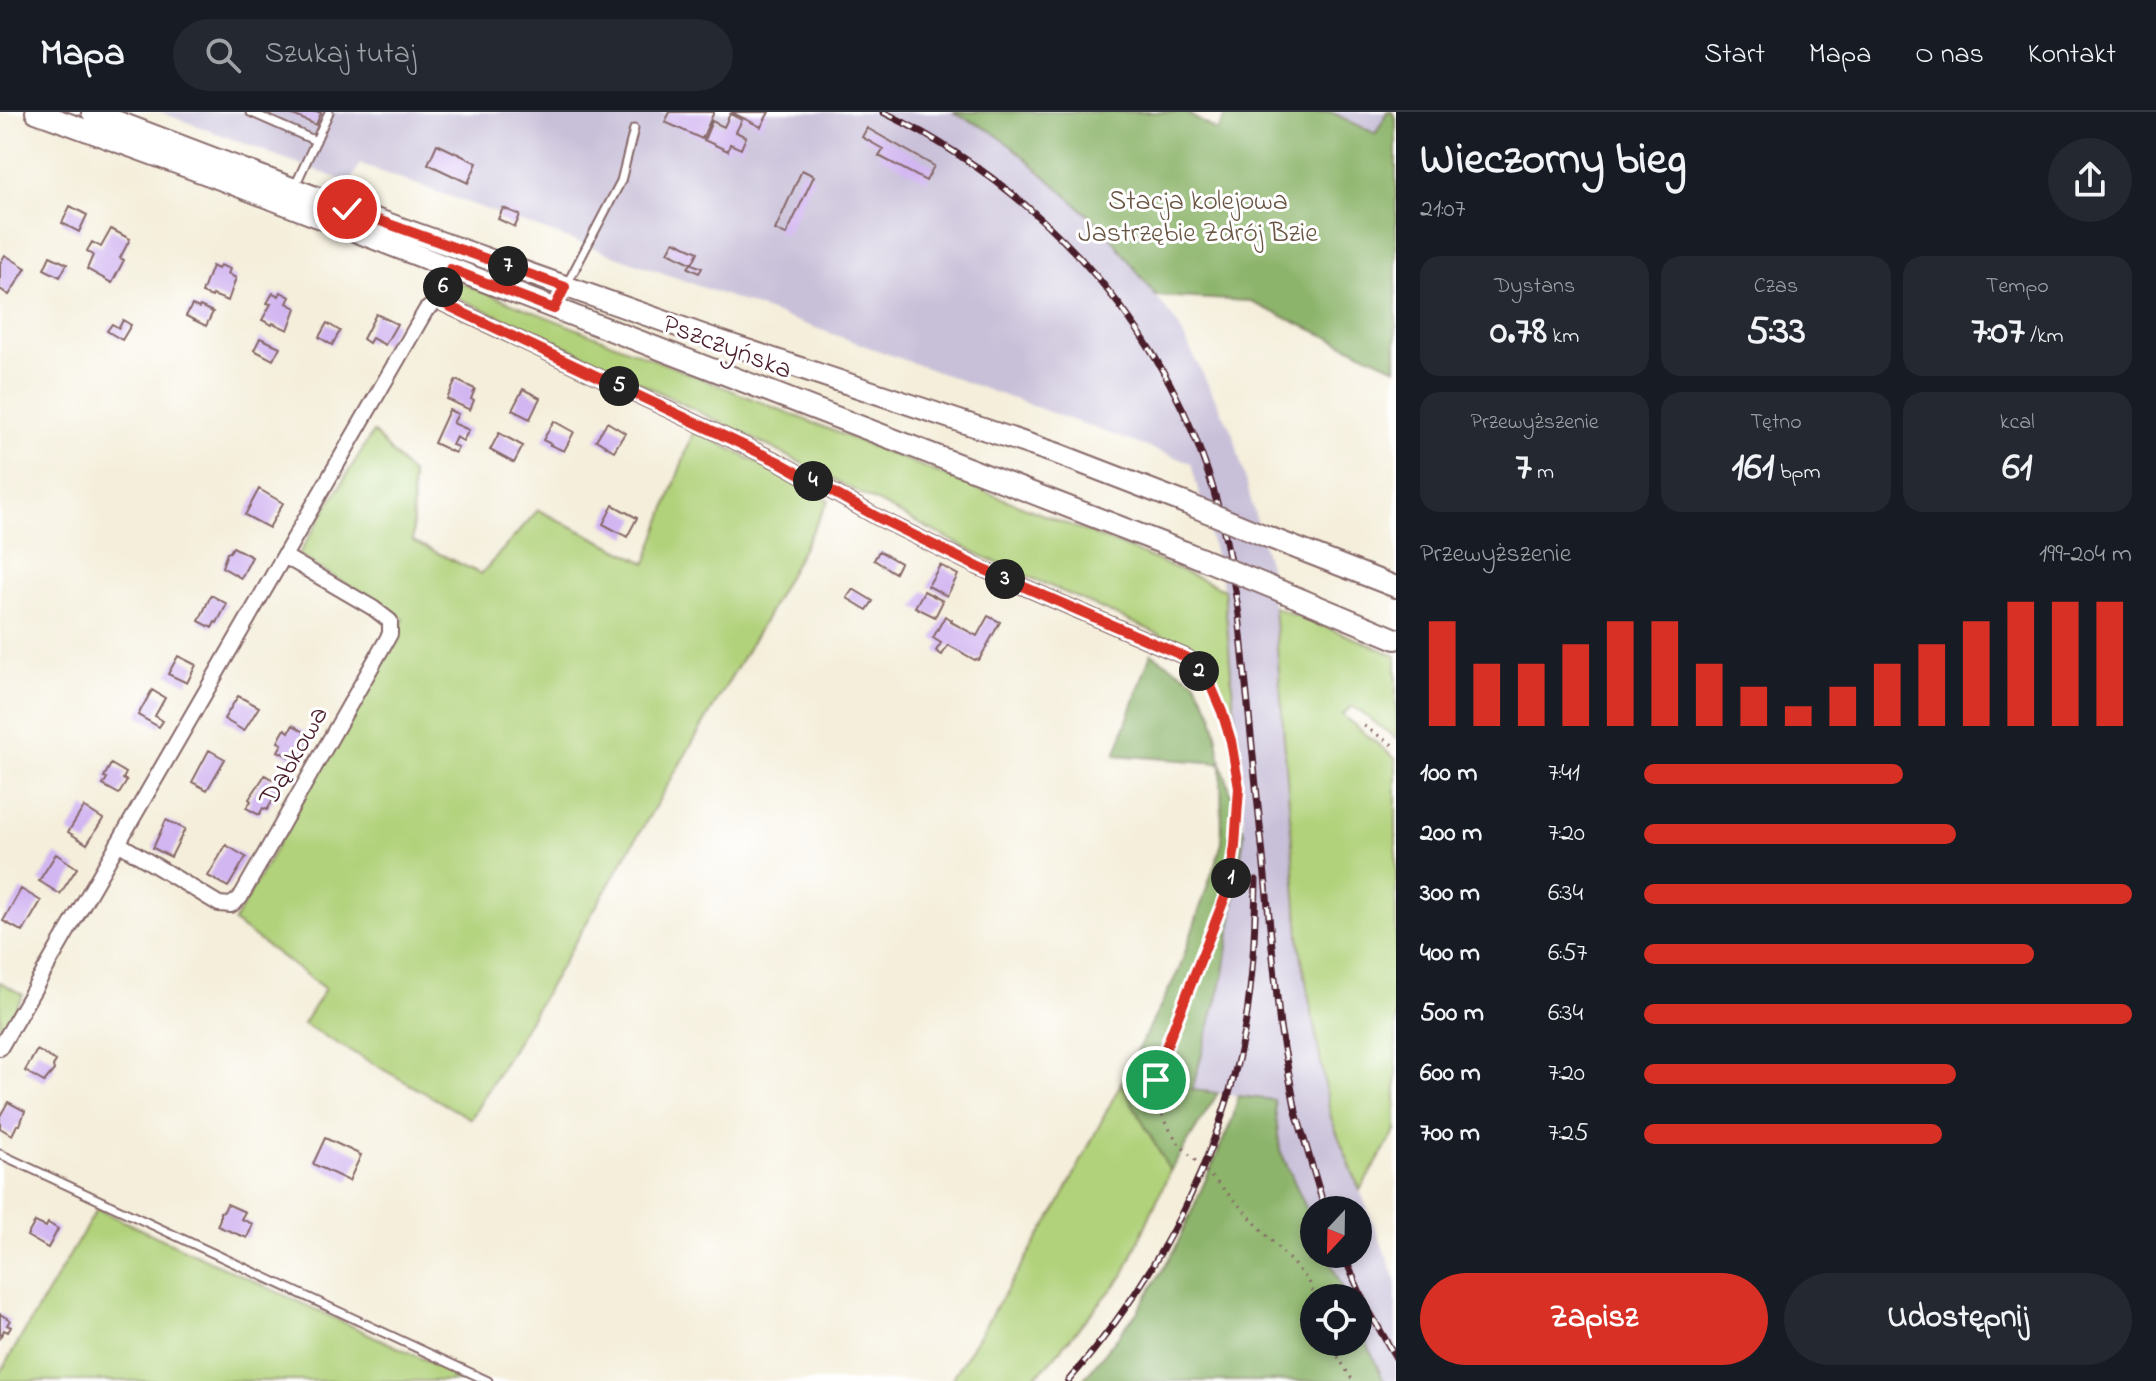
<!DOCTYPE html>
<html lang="pl">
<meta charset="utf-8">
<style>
body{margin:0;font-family:"Indie Flower",sans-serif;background:#242831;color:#f1f3f6;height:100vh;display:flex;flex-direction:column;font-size:30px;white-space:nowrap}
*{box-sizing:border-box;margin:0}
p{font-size:26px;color:#9ea1a6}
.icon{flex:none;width:44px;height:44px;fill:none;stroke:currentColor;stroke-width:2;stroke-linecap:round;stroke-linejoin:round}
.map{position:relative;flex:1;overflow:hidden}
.side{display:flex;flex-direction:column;background:#171b24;width:760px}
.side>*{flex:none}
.needle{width:52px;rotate:202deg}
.buttons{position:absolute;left:1300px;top:1084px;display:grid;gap:16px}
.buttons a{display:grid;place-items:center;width:72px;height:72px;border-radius:50%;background:#171b24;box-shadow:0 4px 12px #0003;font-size:40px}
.pin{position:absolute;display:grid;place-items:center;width:68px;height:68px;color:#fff;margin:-34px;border:4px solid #fff;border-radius:50%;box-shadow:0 2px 8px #0007}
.km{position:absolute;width:40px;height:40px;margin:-20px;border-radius:50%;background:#222;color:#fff;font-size:22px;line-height:40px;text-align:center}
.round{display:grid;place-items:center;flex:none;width:84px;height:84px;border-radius:42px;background:#242831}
.head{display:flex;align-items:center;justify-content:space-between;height:136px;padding:0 24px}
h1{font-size:44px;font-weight:800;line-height:60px}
.figures{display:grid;grid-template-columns:repeat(3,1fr);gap:12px;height:136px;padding:8px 24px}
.figures div{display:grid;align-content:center;border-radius:20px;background:#242831;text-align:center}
.figures b{font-size:40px;font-weight:800}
.figures small{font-size:22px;font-weight:400}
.figures p{font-size:22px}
.chart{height:224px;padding:16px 24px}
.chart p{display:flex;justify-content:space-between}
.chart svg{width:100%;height:144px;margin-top:8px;stroke:#d93025;stroke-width:6}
.action{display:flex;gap:16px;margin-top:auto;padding:16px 24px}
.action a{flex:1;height:92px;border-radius:48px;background:#d93025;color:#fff;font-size:32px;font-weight:800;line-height:92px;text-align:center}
.action a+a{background:#242831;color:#f1f3f6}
ul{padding:0 24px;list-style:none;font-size:26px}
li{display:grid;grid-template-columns:128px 96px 1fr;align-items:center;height:60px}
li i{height:20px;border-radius:10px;background:#d93025}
header{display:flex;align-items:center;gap:48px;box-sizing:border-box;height:112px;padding:0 40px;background:#171b24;border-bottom:2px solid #363941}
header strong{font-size:38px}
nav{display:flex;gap:44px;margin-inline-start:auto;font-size:28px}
.search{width:560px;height:72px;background:#242831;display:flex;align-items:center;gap:20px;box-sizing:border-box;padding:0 28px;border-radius:44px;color:#9ea1a6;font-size:30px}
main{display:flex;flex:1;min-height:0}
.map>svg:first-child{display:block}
</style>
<header>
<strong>Mapa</strong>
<div class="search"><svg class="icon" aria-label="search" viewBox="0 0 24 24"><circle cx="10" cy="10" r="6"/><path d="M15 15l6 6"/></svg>Szukaj tutaj</div>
<nav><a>Start</a><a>Mapa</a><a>O nas</a><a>Kontakt</a></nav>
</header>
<main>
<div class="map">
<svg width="1396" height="1269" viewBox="0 0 1396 1269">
<rect width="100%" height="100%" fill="#fff"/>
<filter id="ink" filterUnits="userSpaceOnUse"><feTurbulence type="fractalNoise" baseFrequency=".0125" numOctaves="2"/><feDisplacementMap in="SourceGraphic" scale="16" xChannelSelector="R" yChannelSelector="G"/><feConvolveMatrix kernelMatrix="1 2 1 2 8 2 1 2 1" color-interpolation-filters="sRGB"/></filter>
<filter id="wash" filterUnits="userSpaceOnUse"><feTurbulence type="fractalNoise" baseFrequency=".006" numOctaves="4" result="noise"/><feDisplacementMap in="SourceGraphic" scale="32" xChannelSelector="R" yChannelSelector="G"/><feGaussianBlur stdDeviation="1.8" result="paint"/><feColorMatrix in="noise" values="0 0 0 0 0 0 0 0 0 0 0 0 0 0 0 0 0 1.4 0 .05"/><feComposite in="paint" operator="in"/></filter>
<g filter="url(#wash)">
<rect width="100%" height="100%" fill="#f4eeda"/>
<path fill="#c8bfd8" d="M 160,0 L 952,0 L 991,19 L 1014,35 L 1106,119 L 1178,213 L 1233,322 L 1271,462 L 1300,836 L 1331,1006 L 1396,1168 L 1396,1269 L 1384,1269 L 1358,1212 L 1358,1186 L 1347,1186 L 1327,1142 L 1358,1142 L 1358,1098 L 1314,1098 L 1314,1114 L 1280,1038 L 1274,988 L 1192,978 L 1224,862 L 1244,721 L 1224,477 L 1191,351 L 360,52 L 350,71 Z
M 1331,0 L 1387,0 L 1376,22 Z"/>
<path fill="#b1d27a" stroke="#7e7852" stroke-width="2" d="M 459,170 L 1147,444 L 1224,477 L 1235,610 L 1200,540 L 984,445 L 778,339 L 566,234 L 454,184 Z
M 694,318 L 829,388 L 763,511 L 471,1007 L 303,912 L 325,877 L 234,810 L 404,507 L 298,443 L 373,320 L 412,363 L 413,429 L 481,462 L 538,398 L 646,451 Z
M 1274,495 L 1372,533 L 1396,544 L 1396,626 L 1352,594 L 1342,603 L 1396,647 L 1396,1019 L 1360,1078 L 1331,1006 L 1300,836 Z
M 0,870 L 23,883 L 0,924 Z
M 1121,971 L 1170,1059 L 1123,1164 L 1048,1252 L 1030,1269 L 951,1269 L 1058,1094 Z
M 97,1097 L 471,1269 L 0,1269 L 0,1261 Z"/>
<path fill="#8cb46a" stroke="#6b6a4a" stroke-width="2" d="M 953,0 L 1185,0 L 1217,19 L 1227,0 L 1331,0 L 1376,22 L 1387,0 L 1392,0 L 1396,6 L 1396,256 L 1249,189 L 1156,184 L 1106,119 L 1014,36 L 991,19 Z
M 1151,541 L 1195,569 L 1213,603 L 1221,650 L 1244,721 L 1224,862 L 1192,978 L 1218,981 L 1170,1059 L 1121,971 L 1179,858 L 1222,731 L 1221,651 L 1115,643 Z
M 1238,984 L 1274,988 L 1280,1038 L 1314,1114 L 1314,1142 L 1327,1142 L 1347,1186 L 1314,1186 L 1314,1230 L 1358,1230 L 1358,1212 L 1384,1269 L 1082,1269 L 1136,1202 L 1175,1137 L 1233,1006 Z"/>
<g id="blocks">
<path fill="#d2b6f1" d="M 286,0 L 319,0 L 321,1 L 316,13 Z
M 670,0 L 714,0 L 702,27 L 665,10 Z
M 731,0 L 769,0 L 761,15 Z
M 730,2 L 742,8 L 736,20 L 746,25 L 741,37 L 730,32 L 728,39 L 704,28 L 712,9 L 724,15 Z
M 867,16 L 934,54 L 926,69 L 879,44 L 883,37 L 862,25 Z
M 437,32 L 477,51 L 468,71 L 428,52 Z
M 802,58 L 814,64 L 786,123 L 775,118 Z
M 70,94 L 87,103 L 79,120 L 62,111 Z
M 503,96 L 520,103 L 515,115 L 498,107 Z
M 111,117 L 130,127 L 120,146 L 124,148 L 112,171 L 87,157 L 93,143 L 87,139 L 92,130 L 101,135 Z
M 674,129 L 698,140 L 692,152 L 702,156 L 699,161 L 688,156 L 691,151 L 668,140 Z
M 5,143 L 26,156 L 9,183 L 0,177 L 0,151 Z
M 50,144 L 67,152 L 60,165 L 44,157 Z
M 220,153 L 230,157 L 228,162 L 236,166 L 228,189 L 213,183 L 212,185 L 202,181 L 212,154 L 218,157 Z
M 281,180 L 290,185 L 287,191 L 296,196 L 288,218 L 273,211 L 272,213 L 262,208 L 271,192 L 267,191 L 273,181 L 279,184 Z
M 192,193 L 199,196 L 200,194 L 213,200 L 206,214 L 186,204 Z
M 376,202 L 397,212 L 385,233 L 372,226 L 369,231 L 363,227 Z
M 123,208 L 131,213 L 122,228 L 107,219 L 112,212 L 119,216 Z
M 327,211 L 340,219 L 332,233 L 319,225 Z
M 260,226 L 280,235 L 273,248 L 254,238 Z
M 456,268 L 475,277 L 471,287 L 474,288 L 470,298 L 447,287 Z
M 523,277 L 540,286 L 530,307 L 512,298 Z
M 449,298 L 458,302 L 453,311 L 469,318 L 463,329 L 456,325 L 452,333 L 458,335 L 455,341 L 434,331 Z
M 554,309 L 574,320 L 564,339 L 550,333 L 551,332 L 543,328 Z
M 607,310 L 625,321 L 614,339 L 596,328 Z
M 499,321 L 523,334 L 514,351 L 490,338 Z
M 259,377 L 283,391 L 269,416 L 245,403 Z
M 613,393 L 637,406 L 627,425 L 603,412 Z
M 233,435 L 252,445 L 241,466 L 222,455 L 227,441 L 230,440 Z
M 879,439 L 900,451 L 895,461 L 874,448 Z
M 940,453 L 958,463 L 947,484 L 928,474 Z
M 853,477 L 873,489 L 867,498 L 847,486 Z
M 924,479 L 943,489 L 935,505 L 915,495 Z
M 211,483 L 227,492 L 217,511 L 215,510 L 212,516 L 199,509 Z
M 945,504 L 952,508 L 951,510 L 977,524 L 988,504 L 1000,510 L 979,548 L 976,547 L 975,548 L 948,533 L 942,543 L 936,539 L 941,531 L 933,526 Z
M 178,544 L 196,553 L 187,571 L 168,562 Z
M 152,578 L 165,586 L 155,604 L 163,609 L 159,615 L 138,603 Z
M 238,584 L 259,595 L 244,619 L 224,607 Z
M 293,613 L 309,623 L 306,629 L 309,631 L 301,644 L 298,642 L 295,648 L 278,639 L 282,632 L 278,630 L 281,624 L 285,617 L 289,620 Z
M 209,638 L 225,647 L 207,678 L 192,670 Z
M 111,652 L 126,661 L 123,667 L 127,669 L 119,682 L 103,673 L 107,666 L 104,665 Z
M 265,663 L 282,673 L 267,698 L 263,696 L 259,703 L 246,696 L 251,689 L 249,687 Z
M 84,695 L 103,707 L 87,732 L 68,720 Z
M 166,708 L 185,717 L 171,745 L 153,736 Z
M 226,733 L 246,745 L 228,775 L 208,764 Z
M 56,742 L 77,756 L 60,782 L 39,769 Z
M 21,777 L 41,789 L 23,820 L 3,809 Z
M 37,938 L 56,949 L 53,954 L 54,958 L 44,970 L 25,959 Z
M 8,990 L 25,999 L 20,1013 L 17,1013 L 12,1023 L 0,1016 L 0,1004 Z
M 325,1026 L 361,1043 L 349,1069 L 313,1052 Z
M 227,1092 L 245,1100 L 241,1107 L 253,1112 L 247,1126 L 217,1114 L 220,1107 L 220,1100 L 224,1099 Z
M 35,1110 L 46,1115 L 48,1111 L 58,1117 L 48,1136 L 27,1124 Z
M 0,1202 L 10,1208 L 7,1213 L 11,1215 L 8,1220 L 4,1218 L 0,1225 Z"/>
</g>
</g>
<g filter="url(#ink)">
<use href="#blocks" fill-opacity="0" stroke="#866768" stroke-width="2"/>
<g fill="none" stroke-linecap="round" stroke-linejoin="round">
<g stroke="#866768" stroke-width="11">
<path id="service" d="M 250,0 L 316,29
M 295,74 L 329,0
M 555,195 L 621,69 L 634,17
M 0,1042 L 488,1269"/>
</g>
<g stroke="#866768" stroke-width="18">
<path id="minor" d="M 438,189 L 779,350 L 877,405 L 978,455 L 1188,546
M 118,731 L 219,792 L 231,793 L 240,786 L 390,522 L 390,509 L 373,496 L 284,444
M 0,936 L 426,198 L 438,189 L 450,157"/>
</g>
<g stroke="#866768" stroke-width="24">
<path id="secondary" d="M 36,0 L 212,64 L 1185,440
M 92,0 L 347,97 L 717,228 L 1058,342 L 1185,391
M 1268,425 L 1396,475
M 1293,484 L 1396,527"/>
</g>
<path stroke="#866768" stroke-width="3" stroke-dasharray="2 6" stroke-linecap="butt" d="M 1196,555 L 1210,572 L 1222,600 L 1231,629 L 1239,676 L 1235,734 L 1229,775 L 1161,948 L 1156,968 L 1157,989 L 1165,1010 L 1179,1032 L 1236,1090 L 1309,1169 L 1315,1186
M 1364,614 L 1396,635
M 1331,1230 L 1335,1240 L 1353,1269"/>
<use href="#service" stroke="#fff" stroke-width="7"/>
<use href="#minor" stroke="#fff" stroke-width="14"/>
<use href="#secondary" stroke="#fff" stroke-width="20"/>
<g stroke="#4a1f2b" stroke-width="7">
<path id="rail" d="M 883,0 C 1030,71 1153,199 1206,355 C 1223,403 1231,453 1239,503 L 1280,915 L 1296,1000 L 1325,1098
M 1343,1142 L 1365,1192 L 1396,1246
M 1068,1269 C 1155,1170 1219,1050 1244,920 C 1253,870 1255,819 1256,768"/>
</g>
<use href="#rail" stroke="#fff" stroke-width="4" stroke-dasharray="12" stroke-linecap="butt"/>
<g stroke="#866768" stroke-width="24" stroke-linecap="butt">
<path id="secondary-bridge" d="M 1185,391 L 1268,425
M 1185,440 L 1293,484"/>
</g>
<use href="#secondary-bridge" stroke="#fff" stroke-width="20"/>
</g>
</g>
<g fill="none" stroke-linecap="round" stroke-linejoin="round" filter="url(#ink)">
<g stroke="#fff" stroke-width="16">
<path id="route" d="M 347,97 L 565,175 L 554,197 L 450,157 L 438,189 L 779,350 L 877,405 L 978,455 L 1188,546 L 1210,572 L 1222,600 L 1231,629 L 1239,676 L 1235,734 L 1229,775 L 1161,948 L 1156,968"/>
</g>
<use href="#route" stroke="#d93025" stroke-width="10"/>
</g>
<g text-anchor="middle" stroke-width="6" stroke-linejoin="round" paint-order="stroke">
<g font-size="28" fill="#695543" stroke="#fff">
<text x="1198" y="97">Stacja kolejowa<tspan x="1198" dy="32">Jastrzębie Zdrój Bzie</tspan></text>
</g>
<g font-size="28" fill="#4a1f2b" stroke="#fff">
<text transform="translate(728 233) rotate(21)" y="10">Pszczyńska</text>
<text transform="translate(292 643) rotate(-60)" y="10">Dąbkowa</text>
</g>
</g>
</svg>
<div class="buttons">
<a><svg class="needle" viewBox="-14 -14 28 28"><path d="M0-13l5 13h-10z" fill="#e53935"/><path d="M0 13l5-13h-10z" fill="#9ea1a6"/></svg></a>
<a><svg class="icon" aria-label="locate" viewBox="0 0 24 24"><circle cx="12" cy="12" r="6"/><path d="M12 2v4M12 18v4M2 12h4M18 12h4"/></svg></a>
</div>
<div class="pin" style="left:1156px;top:968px;background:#1e9e55"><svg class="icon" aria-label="arrive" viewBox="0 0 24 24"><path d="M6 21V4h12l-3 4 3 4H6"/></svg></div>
<div class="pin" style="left:347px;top:97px;background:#d93025"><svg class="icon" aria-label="check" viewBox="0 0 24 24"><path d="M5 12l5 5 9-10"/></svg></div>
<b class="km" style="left:1231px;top:766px">1</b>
<b class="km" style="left:1199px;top:559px">2</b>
<b class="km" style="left:1005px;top:467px">3</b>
<b class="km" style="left:813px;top:369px">4</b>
<b class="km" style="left:619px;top:274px">5</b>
<b class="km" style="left:443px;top:175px">6</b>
<b class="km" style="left:508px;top:154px">7</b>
</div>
<section class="side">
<div class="head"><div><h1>Wieczorny bieg</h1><p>21:07</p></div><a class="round"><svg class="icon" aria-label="share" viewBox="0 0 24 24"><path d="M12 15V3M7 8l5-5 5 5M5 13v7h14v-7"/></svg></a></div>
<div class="figures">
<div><p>Dystans</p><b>0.78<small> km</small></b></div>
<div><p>Czas</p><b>5:33</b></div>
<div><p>Tempo</p><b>7:07<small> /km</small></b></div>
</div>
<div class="figures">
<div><p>Przewyższenie</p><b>7<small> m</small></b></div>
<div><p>Tętno</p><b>161<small> bpm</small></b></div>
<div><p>kcal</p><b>61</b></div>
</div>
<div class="chart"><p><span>Przewyższenie</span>199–204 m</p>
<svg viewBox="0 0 160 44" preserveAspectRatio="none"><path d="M5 44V12M15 44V25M25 44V25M35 44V19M45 44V12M55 44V12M65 44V25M75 44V32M85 44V38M95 44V32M105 44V25M115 44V19M125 44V12M135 44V6M145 44V6M155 44V6"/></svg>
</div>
<ul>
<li><b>100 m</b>7:41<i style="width:53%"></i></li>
<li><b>200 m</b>7:20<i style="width:64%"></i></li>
<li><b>300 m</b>6:34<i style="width:100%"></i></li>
<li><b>400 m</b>6:57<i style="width:80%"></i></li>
<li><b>500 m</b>6:34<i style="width:100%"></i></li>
<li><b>600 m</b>7:20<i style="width:64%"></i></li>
<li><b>700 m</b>7:25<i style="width:61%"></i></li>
</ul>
<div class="action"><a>Zapisz</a><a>Udostępnij</a></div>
</section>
</main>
